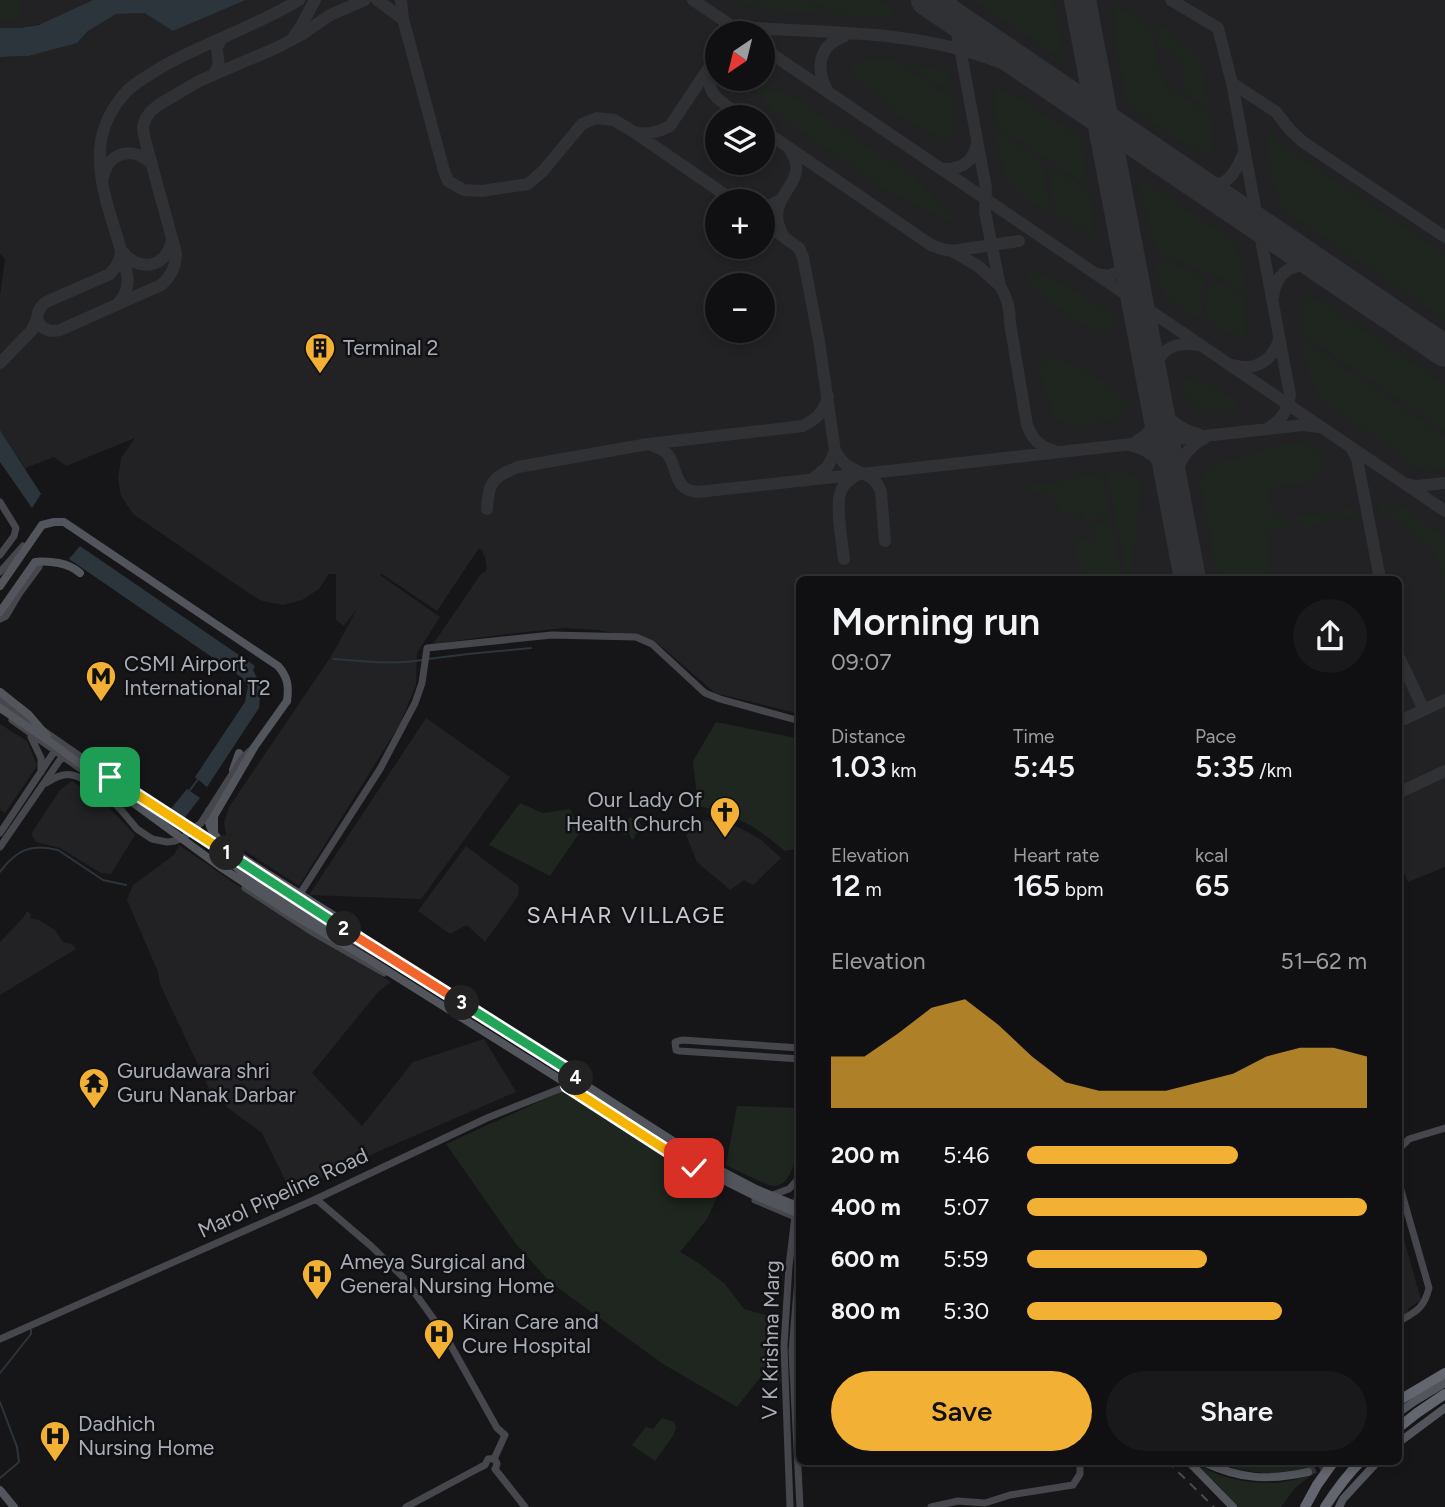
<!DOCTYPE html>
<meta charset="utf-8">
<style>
body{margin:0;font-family:Figtree,sans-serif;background:#19191b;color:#f1f3f6;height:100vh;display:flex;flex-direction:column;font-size:26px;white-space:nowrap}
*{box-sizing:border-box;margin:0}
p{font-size:23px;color:#9c9d9f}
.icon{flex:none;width:38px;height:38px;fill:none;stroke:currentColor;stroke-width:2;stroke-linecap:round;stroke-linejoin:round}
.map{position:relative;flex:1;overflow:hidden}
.side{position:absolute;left:796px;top:576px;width:606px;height:889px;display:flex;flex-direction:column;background:#101012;border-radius:10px;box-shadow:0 4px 10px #0003,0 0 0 2px #303032}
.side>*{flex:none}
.needle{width:46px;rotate:215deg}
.tools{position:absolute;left:705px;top:21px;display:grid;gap:14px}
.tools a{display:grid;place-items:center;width:70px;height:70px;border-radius:50%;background:#101012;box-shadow:0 4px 10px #0003,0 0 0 2px #303032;font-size:35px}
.pin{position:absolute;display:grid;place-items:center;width:60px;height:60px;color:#fff;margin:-30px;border-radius:14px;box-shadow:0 4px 10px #0006}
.km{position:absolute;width:35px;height:35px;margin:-18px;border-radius:50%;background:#222;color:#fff;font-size:19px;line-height:35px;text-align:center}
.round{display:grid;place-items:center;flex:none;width:74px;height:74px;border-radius:37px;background:#19191b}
.headline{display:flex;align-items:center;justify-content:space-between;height:119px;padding:0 35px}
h1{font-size:38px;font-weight:600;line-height:52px}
.metrics{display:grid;grid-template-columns:repeat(3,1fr);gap:10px;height:119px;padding:7px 35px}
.metrics div{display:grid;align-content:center}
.metrics b{font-size:30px;font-weight:600}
.metrics small{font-size:19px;font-weight:400}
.metrics p{font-size:19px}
.chart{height:196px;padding:14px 35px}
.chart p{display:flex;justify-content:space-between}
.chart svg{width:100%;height:126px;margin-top:7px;fill:#f2b134;opacity:.7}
.button{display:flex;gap:14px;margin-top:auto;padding:14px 35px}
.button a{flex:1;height:80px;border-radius:42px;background:#f2b134;color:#111;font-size:28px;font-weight:600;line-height:80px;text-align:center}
.button a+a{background:#19191b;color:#f1f3f6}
ul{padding:0 35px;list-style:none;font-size:23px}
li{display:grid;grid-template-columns:112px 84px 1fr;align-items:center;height:52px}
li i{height:18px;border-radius:9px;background:#f2b134}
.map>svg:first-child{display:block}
</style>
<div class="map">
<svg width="1445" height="1507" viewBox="0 0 1445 1507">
<rect width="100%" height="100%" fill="#161618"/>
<path fill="#222225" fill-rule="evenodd" d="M 0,0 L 93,0 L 44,24 L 30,26 L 77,43 L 88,31 L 115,14 L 144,13 L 173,31 L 246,0 L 1445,0 L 1445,867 L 1408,882 L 1403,870 L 1398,872 L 1398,579 L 800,579 L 800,714 L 715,693 L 662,647 L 649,639 L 639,636 L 616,634 L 599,630 L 564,628 L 498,635 L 433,644 L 481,574 L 487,570 L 485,556 L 483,555 L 483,551 L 479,548 L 437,611 L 382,574 L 380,575 L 440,617 L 417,653 L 416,685 L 400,724 L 299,886 L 227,839 L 224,823 L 229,807 L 332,655 L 357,609 L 344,626 L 336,620 L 336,574 L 329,574 L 319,589 L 302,600 L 283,605 L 262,601 L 250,594 L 133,514 L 121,496 L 118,478 L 121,458 L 135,438 L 66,466 L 54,457 L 25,468 L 0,430 L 0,295 L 5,259 L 0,254 L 0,57 L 28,56 L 21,28 L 0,28 ZM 718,33 L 763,33 L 763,79 L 718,79 ZM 718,117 L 763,117 L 763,163 L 718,163 ZM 718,201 L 763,201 L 763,247 L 718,247 ZM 718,285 L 763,285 L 763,331 L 718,331 Z
M 426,718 L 510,777 L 421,899 L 309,895 Z
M 0,724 L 27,741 L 37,766 L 5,813 L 0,810 Z
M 72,781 L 107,805 L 135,835 L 111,874 L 101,873 L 60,848 L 36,842 L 31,834 L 60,790 Z
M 701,820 L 723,822 L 740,828 L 760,839 L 781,858 L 753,885 L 744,880 L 730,890 L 697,862 L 686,835 Z
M 179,845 L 282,916 L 391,982 L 378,992 L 312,1073 L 362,1126 L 413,1062 L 484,1039 L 516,1092 L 384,1149 L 291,1192 L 262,1133 L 228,1108 L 220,1098 L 214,1099 L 160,984 L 158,972 L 127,900 L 133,885 L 174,855 Z
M 466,846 L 519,886 L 518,896 L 485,942 L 467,925 L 450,934 L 418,911 Z
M 27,911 L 31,914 L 30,918 L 39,920 L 55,930 L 63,942 L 72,944 L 76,949 L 0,995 L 0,942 L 23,918 Z
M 1398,1229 L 1402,1232 L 1421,1300 L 1408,1309 L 1408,1312 L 1398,1319 Z"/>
<path fill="#1e261f" d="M 0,0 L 20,0 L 20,15 L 17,20 L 0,20 Z
M 735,0 L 805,0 L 825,13 C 796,11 762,13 735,0 Z
M 812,0 L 880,0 L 891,7 L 893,12 L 890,17 L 833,14 Z
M 973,0 L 1053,0 L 1065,62 Z
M 1116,6 L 1150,22 L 1160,73 L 1165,84 L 1211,115 L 1213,150 L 1210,153 L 1201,153 L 1193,150 L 1127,105 L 1114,39 L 1113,10 Z
M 1155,24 L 1169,31 L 1199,57 L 1211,110 L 1183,91 L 1185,67 L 1180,61 L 1159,46 Z
M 868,58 L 894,60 L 953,99 L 955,125 L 951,136 L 944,139 L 939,138 L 897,115 L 851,73 L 851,65 Z
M 903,61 L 949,72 L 952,94 Z
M 751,80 L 800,101 L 908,172 L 955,217 L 955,220 L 949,220 L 894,195 L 787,122 L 750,87 L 748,83 Z
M 996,88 L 1025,102 L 1079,136 L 1088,180 L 1084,182 L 1081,182 L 993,123 L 994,95 Z
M 1268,127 L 1288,149 L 1445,254 L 1445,320 L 1281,209 L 1270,171 Z
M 994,128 L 1037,157 L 1044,172 L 1051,214 C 1037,208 1013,192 1006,178 Z
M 1053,167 L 1087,191 C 1094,202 1098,222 1091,233 L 1088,233 L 1057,218 L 1048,172 L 1049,169 Z
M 1141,179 L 1233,241 L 1246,279 L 1247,295 L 1223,279 L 1161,255 L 1154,245 L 1139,180 Z
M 1164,260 L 1202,275 L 1205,278 L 1200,294 L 1204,320 C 1190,313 1170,303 1162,288 C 1158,282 1158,273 1156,265 Z
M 1028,271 L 1030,271 C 1058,279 1081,294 1105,309 L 1110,313 L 1116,325 L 1108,330 L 1102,331 L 1092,328 L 1065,315 L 1063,309 L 1053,308 L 1029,283 Z
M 1213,281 L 1222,284 L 1245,300 L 1246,338 L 1244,339 L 1211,324 C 1207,308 1200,294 1213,281 Z
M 1308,296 L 1327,305 L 1445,384 L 1445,431 L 1303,335 L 1301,300 Z
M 1304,340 L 1445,436 L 1445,469 L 1427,471 L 1418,468 L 1318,398 L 1304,356 Z
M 1050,357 C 1080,362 1106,382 1129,401 C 1119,428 1082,426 1058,422 L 1054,417 L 1041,375 L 1040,366 L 1042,360 Z
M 1194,377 L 1203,380 L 1237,401 L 1236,408 C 1214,409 1182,416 1183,384 L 1188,379 Z
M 1284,444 L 1308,445 L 1320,451 C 1325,464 1317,478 1303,483 C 1293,486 1280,486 1269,488 L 1274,518 L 1281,518 L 1292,527 L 1266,531 L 1271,579 L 1218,579 L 1201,489 L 1201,481 L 1204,475 L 1213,465 Z
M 1112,470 L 1134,475 L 1140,482 L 1137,533 L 1130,576 L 1127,576 L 1106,471 Z
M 1102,472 L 1109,515 L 1108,517 L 1087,521 L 1080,513 L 1065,516 C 1053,494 1044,493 1021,487 L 1056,482 Z
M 1393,504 L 1401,506 L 1445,537 L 1445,603 L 1442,572 L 1433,548 L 1377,509 L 1380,505 L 1383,506 Z
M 1340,506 L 1348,507 L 1356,515 L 1316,523 L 1312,528 L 1305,527 L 1292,516 L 1341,512 Z
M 1111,520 L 1122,579 L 1082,579 L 1074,543 L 1080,542 L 1080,539 L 1096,537 L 1089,525 Z
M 716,722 L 800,739 L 800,848 L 785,851 C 760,832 749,819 716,814 L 715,810 L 698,806 L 693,761 Z
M 520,803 L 543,813 L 570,809 L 580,832 L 550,876 L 489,845 Z
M 631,817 L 635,821 L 638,819 L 644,832 L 635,834 L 635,838 L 632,840 L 629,833 L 624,835 L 619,823 Z
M 564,1090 L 642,1141 L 710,1180 L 720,1191 L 707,1219 L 680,1252 L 700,1264 L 725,1284 L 744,1309 L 770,1316 L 771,1325 L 776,1332 L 776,1362 L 781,1382 L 759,1379 L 737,1407 L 663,1364 L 550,1282 L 516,1244 L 446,1144 Z
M 737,1106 L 799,1108 C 797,1127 801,1188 772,1186 C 766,1185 734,1169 726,1165 Z
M 662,1418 L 674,1422 L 676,1427 L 673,1436 L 655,1461 L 632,1445 L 646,1427 L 653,1429 Z
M 1192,1461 C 1217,1478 1247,1484 1277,1483 C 1288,1482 1299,1478 1310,1476 L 1295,1488 L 1281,1507 L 1236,1507 L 1218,1485 Z
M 1215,1461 L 1260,1463 L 1319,1461 L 1316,1466 C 1280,1476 1251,1476 1215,1461 Z"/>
<path fill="#2c353c" d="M 93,0 L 246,0 L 173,31 L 144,13 L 116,14 L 88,31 L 77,43 L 28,56 L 0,57 L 0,28 L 21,28 L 39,25 Z
M 0,430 L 41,494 L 32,508 L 0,462 Z
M 80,546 L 255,666 L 253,670 L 261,685 L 259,708 L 207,787 L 195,777 L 245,702 L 248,686 L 241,677 L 69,559 Z
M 187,789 L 200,798 L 182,821 L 169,811 Z"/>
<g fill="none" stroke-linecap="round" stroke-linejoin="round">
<path stroke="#2c353c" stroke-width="2" d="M 334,659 C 363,661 393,665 422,660
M 428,659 L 468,654 L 531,648
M 190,790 L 199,778
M 0,872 C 16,850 31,843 58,850 L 103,880 L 126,885
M 0,1373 L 31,1334 L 31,1330
M 0,1402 L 17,1447 L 19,1462 L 0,1478"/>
<path stroke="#303135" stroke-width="12" d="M 299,0 C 255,27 205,42 160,68 C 149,75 138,81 129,89 C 112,106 101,128 100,151 C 98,184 112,219 121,250 C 120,260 117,266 110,274 L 46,302 C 29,315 39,335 60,330 L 161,285 C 172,276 176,266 176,253 L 144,136 L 143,126 L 146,118 L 151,111 L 160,104 L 199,81 L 276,48 L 301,35 L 330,15 L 365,0
M 377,0 L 403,19
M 401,0 L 403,19 L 444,171 L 448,181 L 464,190 L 482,191 L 528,184 L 543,171 L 582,124 L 597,118 L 614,120 L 634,132 L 734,201
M 693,0 L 742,33
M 951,0 L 986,188 L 985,212 L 1000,286 C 1008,298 1010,309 1010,323 L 1027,425 C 1032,438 1039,447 1053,450
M 1171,0 L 1218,28 L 1232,83
M 736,33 L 746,29 L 755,28 C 829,33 907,31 979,55 C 1008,64 1035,78 1062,92
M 294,36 L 300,28 L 315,0
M 763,48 L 1445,511
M 710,68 C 704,97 724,103 744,117
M 213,75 C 222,65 217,58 217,47 L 222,38
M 828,92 C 815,69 818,45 845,36
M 763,130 L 931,245 L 942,249 L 952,251 L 1019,241
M 637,133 C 649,135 659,132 670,126 L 718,54
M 941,169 C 959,170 974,163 977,143
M 103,178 C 108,151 134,146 152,164
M 1191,179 C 1221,194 1233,180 1244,152
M 1228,204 L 1246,218 L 1258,236
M 763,209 L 780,200
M 1258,217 L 1265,227 L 1277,237
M 763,222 L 799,248 L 803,257 L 819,341 L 835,451 L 828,466 L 814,478
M 783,235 C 760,195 814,185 790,150
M 121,250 C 138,273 166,269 172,240
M 952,251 L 978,266 L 999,285
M 1096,274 L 1109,276 L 1122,270 L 1128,256 L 1127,246
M 1273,297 C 1277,269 1293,263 1319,266
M 1127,299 L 1137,316 L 1143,330
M 119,302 C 133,287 127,272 122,254
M 0,363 L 32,330 L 37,318
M 1233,365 C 1254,372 1275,360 1279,338
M 1153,381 C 1154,353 1171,340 1199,345
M 1157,405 C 1169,420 1180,429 1198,434
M 1268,428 C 1282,421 1288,410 1290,395 L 1232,83 L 1276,112 L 1290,130 L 1303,142 L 1445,237
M 1137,441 C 1152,432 1158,422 1157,405
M 648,444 C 657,447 667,450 671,460 C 678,475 676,490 698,492 L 1304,425 L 1319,427
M 1132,446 C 1154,451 1167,467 1173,488
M 1352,449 L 1357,459 L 1380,579
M 835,451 C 838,456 842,461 846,465 C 860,475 875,473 881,492 L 885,541
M 1174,484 C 1177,464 1186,447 1205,438
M 1407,484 L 1416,486 L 1445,483
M 487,509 C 488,482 493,477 518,467 L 648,444 L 803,426 C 818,418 824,412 828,396
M 844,559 C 842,543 835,504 841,491 C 844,483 850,479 857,475
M 1398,655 L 1424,710
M 1398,722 L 1445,700
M 1398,793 L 1445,771"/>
<path stroke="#303135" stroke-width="32" d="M 927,0 L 1445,351
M 1080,0 L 1190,579"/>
<path stroke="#333438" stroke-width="8" stroke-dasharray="8 4" stroke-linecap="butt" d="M 1308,1472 L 1333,1461"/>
<path stroke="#45474d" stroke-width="7" d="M 0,502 L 16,528 L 14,536 L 0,555
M 0,572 L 23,546
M 0,619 L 6,616 L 19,594 L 39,567 L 40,561
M 0,700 L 34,724
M 12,720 L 96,780
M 44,731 L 110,777 L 361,939
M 31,737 L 41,758 L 41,772
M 46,783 C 54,778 63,773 72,775 C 88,778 111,799 122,811
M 0,833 L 56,749
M 0,847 L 64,754
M 245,888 L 314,933 L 384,973
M 298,897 L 380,769 L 415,703 L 422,683 L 427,648 L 552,635 L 636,637 L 652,644 L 705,693 L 720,699 L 800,721
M 800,1048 L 682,1040 L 675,1042 L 676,1050 L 680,1051 L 800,1059
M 1398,1150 L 1409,1139 L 1445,1128
M 1398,1180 L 1429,1288 C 1424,1309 1415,1312 1398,1322
M 775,1194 L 789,1189 L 799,1178
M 316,1199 L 371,1246 L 404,1278
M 755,1200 L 800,1219
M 800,1254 L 792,1351 L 800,1507
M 407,1282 L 445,1335 L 497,1428 L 505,1435 L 494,1459
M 0,1339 L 316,1199 L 487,1118 L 567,1086 L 570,1082
M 495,1469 L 525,1507
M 406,1507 L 479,1468 L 485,1465 L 488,1459 C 492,1458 496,1459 497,1464 L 495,1469
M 790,1507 L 784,1346 L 789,1266 L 800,1175
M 931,1507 L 958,1501 L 985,1503 L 1010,1495 L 1073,1485 L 1080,1474 L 1080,1461"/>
<path stroke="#53555c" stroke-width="8" d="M 0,586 L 42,525 L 54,522 L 64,522 L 278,666 C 288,677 289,687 287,701
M 0,612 L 35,562 C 49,560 69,563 80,573
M 233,770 L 239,753
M 209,811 C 203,835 233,851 249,862
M 1398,1413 L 1415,1401 L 1445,1383
M 1398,1443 L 1445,1408
M 1188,1461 L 1233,1507
M 1201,1461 C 1240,1479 1266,1481 1308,1472
M 0,1490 L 14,1507
M 1339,1507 L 1343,1499 L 1378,1461"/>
<path stroke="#63666e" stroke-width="10" d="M 1398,1401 L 1445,1373
M 1398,1428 L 1417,1413 L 1445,1394
M 1305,1507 L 1317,1485 L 1334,1461
M 1325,1507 C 1336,1490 1347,1475 1361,1461"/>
<path stroke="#4a4c52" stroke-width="2" stroke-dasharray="9 7" stroke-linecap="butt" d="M 1167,1461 L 1214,1507"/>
<path stroke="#45474d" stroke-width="7" d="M 122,811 L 137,829 L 152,839 L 167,842 L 175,841 L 183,838 L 201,823 L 243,757 L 252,749"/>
<path stroke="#53555c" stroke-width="8" d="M 0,692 L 29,715 L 47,736
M 287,701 L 255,746 L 214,816 L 214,843 L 218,851 L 243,873 L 295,907 L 399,966 L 714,1167 L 756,1189 L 800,1207
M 0,708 L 53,744 L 222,868 L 287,911 L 370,960 L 709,1173 L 753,1195 L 800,1214
M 249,862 L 344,922 L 380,951"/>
</g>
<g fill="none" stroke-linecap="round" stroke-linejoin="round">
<g stroke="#fff" stroke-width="14">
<path id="split-1" d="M 110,777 L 227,853"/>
</g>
<g stroke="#fff" stroke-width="14">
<path id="split-2" d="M 227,853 L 344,929"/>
</g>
<g stroke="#fff" stroke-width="14">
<path id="split-3" d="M 344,929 L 462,1003"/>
</g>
<g stroke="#fff" stroke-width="14">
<path id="split-4" d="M 462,1003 L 578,1076 L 576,1078"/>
</g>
<g stroke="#fff" stroke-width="14">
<path id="split-5" d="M 576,1078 L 567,1086 L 694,1168"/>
</g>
<use href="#split-1" stroke="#f5b400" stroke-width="9"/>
<use href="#split-2" stroke="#22a559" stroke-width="9"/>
<use href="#split-3" stroke="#f0652b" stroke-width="9"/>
<use href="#split-4" stroke="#22a559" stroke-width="9"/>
<use href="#split-5" stroke="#f5b400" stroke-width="9"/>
</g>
<defs>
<g id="building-pin" transform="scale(1.575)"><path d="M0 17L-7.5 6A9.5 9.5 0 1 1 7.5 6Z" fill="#f2b134" stroke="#111113"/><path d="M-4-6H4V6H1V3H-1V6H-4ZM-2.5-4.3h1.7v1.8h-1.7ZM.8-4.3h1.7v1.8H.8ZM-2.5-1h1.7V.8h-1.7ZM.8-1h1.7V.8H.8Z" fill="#111"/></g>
<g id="metro-pin" transform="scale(1.575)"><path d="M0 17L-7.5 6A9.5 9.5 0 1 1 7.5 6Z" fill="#f2b134" stroke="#111113"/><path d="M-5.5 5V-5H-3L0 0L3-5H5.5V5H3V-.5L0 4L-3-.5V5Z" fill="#111"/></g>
<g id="church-pin" transform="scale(1.575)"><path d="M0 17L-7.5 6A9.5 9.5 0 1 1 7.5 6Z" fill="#f2b134" stroke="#111113"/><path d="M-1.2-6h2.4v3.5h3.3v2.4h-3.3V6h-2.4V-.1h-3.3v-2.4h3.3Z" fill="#111"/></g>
<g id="temple-pin" transform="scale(1.575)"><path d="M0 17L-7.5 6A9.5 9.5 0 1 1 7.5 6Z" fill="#f2b134" stroke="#111113"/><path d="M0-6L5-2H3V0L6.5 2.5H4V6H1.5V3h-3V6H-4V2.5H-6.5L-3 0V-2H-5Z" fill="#111"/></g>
<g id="hospital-pin" transform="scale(1.575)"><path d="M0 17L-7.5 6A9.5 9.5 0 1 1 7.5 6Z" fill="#f2b134" stroke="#111113"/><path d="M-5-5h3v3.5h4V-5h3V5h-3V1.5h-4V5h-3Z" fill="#111"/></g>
</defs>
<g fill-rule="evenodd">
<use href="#building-pin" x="320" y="348"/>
<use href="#metro-pin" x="101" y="676"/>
<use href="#church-pin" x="725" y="812"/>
<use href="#temple-pin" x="94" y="1083"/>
<use href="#hospital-pin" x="317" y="1274"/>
<use href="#hospital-pin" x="439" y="1334"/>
<use href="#hospital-pin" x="55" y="1436"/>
</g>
<g text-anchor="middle" stroke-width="5" stroke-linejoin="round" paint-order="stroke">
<g font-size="21" fill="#a8adb8" stroke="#111113" text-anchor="start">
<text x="343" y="355">Terminal 2</text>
<text x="124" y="671">CSMI Airport<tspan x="124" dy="24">International T2</tspan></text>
<text x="702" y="807" text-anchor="end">Our Lady Of<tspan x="702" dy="24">Health Church</tspan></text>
<text x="117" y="1078">Gurudawara shri<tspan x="117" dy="24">Guru Nanak Darbar</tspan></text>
<text x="340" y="1269">Ameya Surgical and<tspan x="340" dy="24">General Nursing Home</tspan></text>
<text x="462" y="1329">Kiran Care and<tspan x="462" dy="24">Cure Hospital</tspan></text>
<text x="78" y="1431">Dadhich<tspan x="78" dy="24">Nursing Home</tspan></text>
</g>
<g font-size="21" fill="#a8adb8" stroke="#111113">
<text transform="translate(283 1193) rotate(-25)" y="7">Marol Pipeline Road</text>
<text transform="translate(771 1340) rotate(-89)" y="7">V K Krishna Marg</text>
</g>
<g font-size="23" letter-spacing="2" fill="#c9ccd4" stroke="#111113">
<text x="627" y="923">SAHAR VILLAGE</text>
</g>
</g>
</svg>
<div class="tools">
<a><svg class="needle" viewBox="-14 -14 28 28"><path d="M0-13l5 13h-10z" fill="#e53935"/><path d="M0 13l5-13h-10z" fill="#9c9d9f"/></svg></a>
<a><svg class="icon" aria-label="layers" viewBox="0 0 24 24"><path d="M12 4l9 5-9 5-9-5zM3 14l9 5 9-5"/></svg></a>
<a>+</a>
<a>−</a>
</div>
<div class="pin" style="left:110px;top:777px;background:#1e9e55"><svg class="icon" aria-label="arrive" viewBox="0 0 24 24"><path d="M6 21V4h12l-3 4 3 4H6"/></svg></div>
<div class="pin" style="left:694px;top:1168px;background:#d93025"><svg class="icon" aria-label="check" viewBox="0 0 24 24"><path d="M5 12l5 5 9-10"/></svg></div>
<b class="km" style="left:227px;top:853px">1</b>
<b class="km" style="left:344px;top:929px">2</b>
<b class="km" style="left:462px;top:1003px">3</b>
<b class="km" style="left:576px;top:1078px">4</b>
<section class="side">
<div class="headline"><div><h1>Morning run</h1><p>09:07</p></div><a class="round"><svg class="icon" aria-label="share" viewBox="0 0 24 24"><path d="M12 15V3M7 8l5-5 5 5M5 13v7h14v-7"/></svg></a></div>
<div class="metrics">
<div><p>Distance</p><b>1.03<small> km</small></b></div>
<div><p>Time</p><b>5:45</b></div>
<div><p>Pace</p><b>5:35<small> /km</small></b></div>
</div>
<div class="metrics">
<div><p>Elevation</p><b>12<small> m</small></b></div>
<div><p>Heart rate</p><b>165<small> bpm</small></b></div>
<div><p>kcal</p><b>65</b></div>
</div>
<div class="chart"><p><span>Elevation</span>51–62 m</p>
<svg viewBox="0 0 160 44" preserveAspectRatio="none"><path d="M0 44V26L10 26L20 18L30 9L40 6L50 15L60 26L70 35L80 38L90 38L100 38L110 35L120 32L130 26L140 23L150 23L160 26V44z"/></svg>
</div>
<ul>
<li><b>200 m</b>5:46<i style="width:62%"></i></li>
<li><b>400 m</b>5:07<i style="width:100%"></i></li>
<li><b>600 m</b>5:59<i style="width:53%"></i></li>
<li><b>800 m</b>5:30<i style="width:75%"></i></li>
</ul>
<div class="button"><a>Save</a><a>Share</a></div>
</section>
</div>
